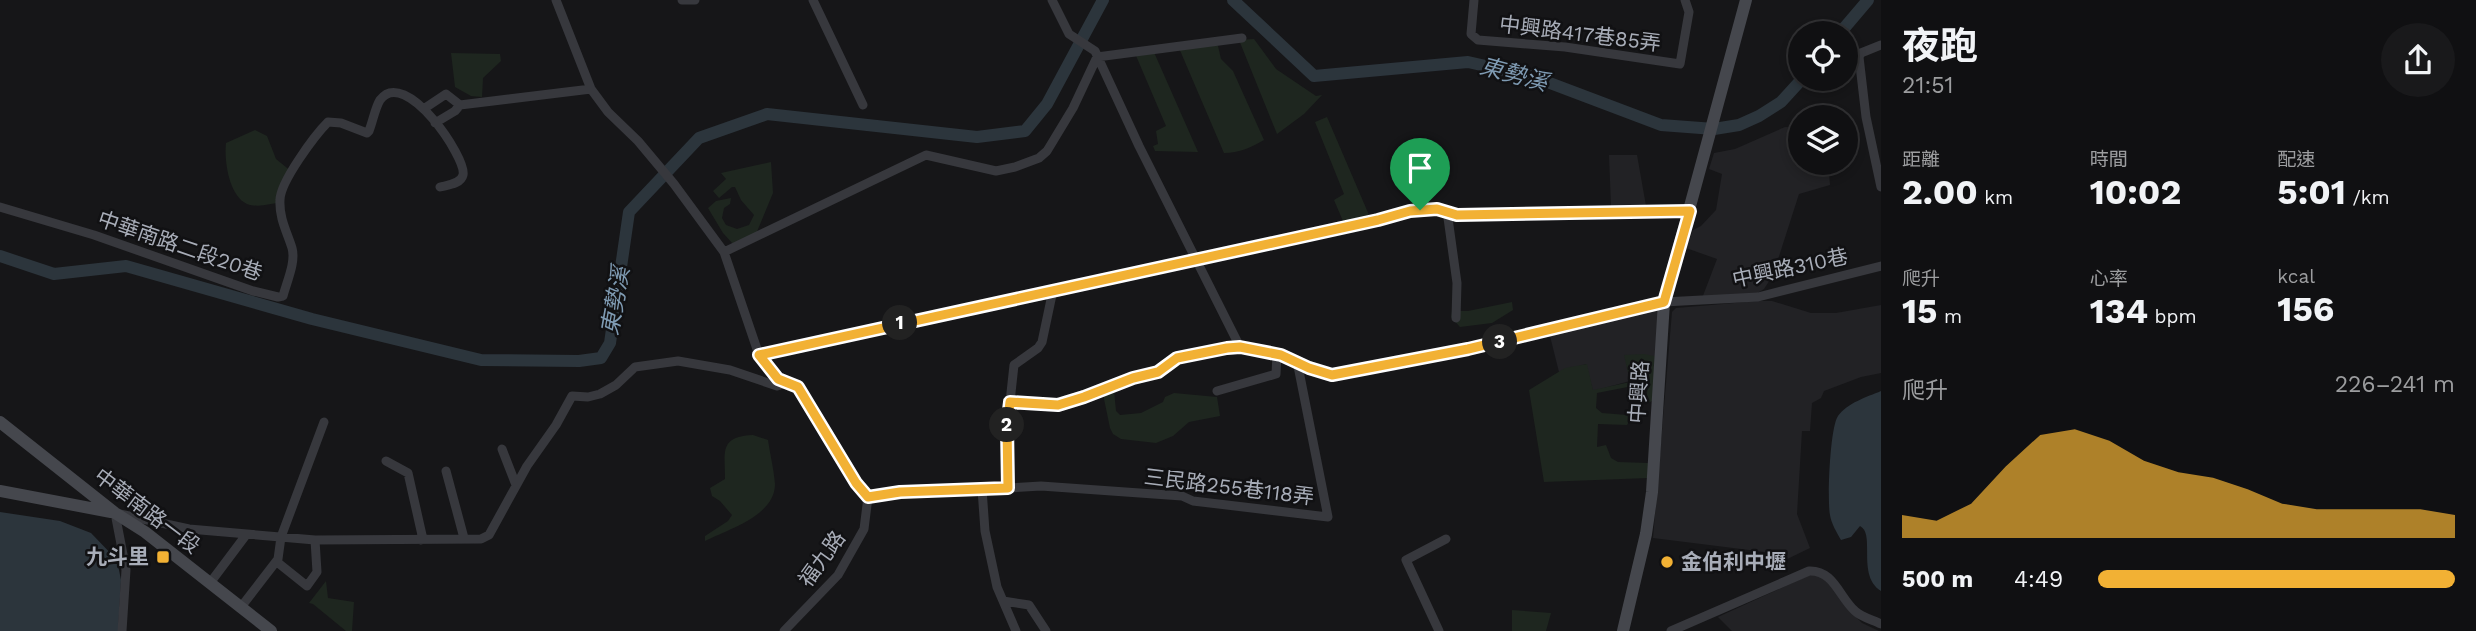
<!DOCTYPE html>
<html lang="zh-TW">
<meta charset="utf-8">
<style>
body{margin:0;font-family:"Work Sans","Noto Sans TC",sans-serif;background:#19191b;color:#f1f3f6;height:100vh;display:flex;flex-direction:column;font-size:26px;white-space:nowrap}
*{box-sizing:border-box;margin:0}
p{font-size:23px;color:#9c9d9f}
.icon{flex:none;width:38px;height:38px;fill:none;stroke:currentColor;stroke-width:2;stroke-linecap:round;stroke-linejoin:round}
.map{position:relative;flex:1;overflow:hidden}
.drawer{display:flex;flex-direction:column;background:#101012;width:595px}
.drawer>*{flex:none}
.controls{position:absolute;left:1788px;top:21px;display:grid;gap:14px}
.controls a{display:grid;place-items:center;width:70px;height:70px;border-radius:50%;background:#101012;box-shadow:0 4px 10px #0003,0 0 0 2px #303032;font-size:35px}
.pin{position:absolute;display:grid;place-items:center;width:60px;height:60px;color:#fff;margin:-72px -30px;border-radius:50% 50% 50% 0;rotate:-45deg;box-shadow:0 0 7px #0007}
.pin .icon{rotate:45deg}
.km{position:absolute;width:35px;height:35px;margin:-18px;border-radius:50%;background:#222;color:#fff;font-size:19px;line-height:35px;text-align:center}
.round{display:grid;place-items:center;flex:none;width:74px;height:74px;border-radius:37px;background:#19191b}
.summary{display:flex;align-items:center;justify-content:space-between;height:119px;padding:0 21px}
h1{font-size:38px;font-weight:700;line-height:52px}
.stats{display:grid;grid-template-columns:repeat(3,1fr);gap:10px;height:119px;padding:7px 21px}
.stats div{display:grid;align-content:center}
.stats b{font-size:35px;font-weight:700}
.stats small{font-size:19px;font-weight:400}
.stats p{font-size:19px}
.chart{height:196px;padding:14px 21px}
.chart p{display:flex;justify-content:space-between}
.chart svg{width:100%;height:126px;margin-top:7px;fill:#f2b134;opacity:.7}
ul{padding:0 21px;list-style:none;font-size:23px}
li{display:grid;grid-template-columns:112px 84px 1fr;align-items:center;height:52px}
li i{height:18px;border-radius:9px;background:#f2b134}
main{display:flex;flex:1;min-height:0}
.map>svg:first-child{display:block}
</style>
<main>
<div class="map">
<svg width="1881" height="631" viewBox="0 0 1881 631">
<rect width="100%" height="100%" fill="#161618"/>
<path fill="#222225" d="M 1785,127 L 1801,128 L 1801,163 L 1828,163 L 1830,185 L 1799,194 L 1773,275 L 1764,289 L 1756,294 L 1701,301 L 1717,259 L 1686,248 L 1693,230 L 1701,226 L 1716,210 L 1722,174 L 1709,169 L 1714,153 L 1735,149 Z
M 1609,155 L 1637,155 L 1646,206 L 1611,206 Z
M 1758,301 L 1772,301 L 1811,313 L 1836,313 L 1881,305 L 1881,373 L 1861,377 L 1824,391 L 1821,398 L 1812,403 L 1810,431 L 1802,431 L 1797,514 L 1810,548 L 1773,566 L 1773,553 L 1653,538 L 1672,312 L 1676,308 Z
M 1652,310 L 1658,311 L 1659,357 L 1625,355 L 1630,381 L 1593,391 L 1586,364 L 1559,372 L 1550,336 Z
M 1814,573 L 1824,575 L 1852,613 L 1862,623 L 1879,631 L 1732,631 L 1718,617 Z"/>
<path fill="#1e261f" d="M 1254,39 L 1276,69 L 1316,96 L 1322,95 L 1304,114 L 1277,134 L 1239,40 Z
M 1215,45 L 1218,46 L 1221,59 L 1233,71 L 1264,140 C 1252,147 1239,153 1224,153 L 1179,48 Z
M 1153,50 L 1198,152 L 1155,151 L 1153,146 L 1158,144 L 1156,131 L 1166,126 L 1134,51 Z
M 451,53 L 500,54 L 501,61 L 483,78 L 482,97 L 471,96 L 455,87 Z
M 1327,117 L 1369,215 L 1343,221 L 1334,200 L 1344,194 L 1315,122 Z
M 255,130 L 267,136 L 276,159 L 292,172 L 281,202 C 270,204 258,208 247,204 C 229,196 224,161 226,143 Z
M 771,162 L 773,193 L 756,234 L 733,244 L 723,233 L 708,208 L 716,201 L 731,198 L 730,204 L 724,208 L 722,218 L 726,225 L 737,229 L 749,225 L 754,215 L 741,200 L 735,187 L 732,187 L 719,198 L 713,191 L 726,179 L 721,173 Z
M 1512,302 L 1513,310 L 1492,323 L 1460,327 L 1451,317 L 1452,311 L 1468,311 Z
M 1644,354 L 1659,357 L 1654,400 L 1646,404 L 1648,383 L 1597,393 L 1596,408 L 1602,413 L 1627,415 L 1630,420 L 1627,425 L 1598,424 L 1597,447 L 1606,445 L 1611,458 L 1618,462 L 1648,463 L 1648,478 L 1544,482 L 1529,390 L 1565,368 L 1587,364 L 1593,390 L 1630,382 L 1624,355 Z
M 1114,390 L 1116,411 L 1120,415 L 1141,413 L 1163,402 L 1165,397 L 1174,393 L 1217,397 L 1220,416 L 1189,422 L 1173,436 L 1156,443 L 1121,439 L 1113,434 L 1110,428 L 1103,394 Z
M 753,435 L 768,440 C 770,454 774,470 775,484 C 775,516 728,529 705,541 L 705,536 L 728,521 L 732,515 L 720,501 L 712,496 L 710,488 L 725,479 C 725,451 719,437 753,435 Z
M 326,581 L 328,598 L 354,602 L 352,631 L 346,631 L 313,604 L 309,603 Z
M 1512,610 L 1551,613 L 1546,631 L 1512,631 Z"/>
<path fill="#2c353c" d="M 1881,391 L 1881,591 C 1856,575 1876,534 1860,526 L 1851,537 L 1841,540 C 1837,533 1831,523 1830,515 C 1827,500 1830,427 1838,416 C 1847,403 1867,397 1881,391 Z
M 0,512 L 60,521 L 91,533 L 117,560 L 121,580 L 118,631 L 0,631 Z"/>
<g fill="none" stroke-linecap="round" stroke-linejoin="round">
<path stroke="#2c353c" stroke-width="12" d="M 1233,0 L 1314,76 L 1468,62 L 1534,77 L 1661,125 L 1714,129 L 1739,125 L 1759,116 L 1781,102 L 1802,79
M 1840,33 L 1868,0
M 0,256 L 54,274 L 126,266 L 312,319 L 481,360 L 579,361 L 601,358 L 610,343 L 629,212 L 699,138 L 767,114 L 977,137 L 1025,131 L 1047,104 L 1103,0"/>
<path stroke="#37383d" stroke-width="9" d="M 556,0 L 591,89 L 608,112 L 638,141 L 674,184 L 724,252 L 759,355 L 778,379 L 798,386 L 856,483 L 868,497 L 900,492 L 982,489 L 985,531 L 997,587 L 1016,631
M 682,0 L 695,0
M 813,0 L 863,105
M 1052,0 L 1069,34 L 1095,51 L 1139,146 L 1240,347
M 1474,0 L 1471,34 L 1478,40 L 1565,47 L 1680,64 L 1689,12 L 1685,0
M 1881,45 L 1861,53 L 1859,57 L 1866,117 L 1881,187
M 425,108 L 446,94 L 460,105
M 435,123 L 455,111 L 460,105 L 591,89
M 0,207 L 94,235 L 253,291 L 278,297 L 283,296 C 287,281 296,262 292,248 C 287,232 279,218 280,200 C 280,182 315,135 328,122 L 341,123 L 367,133 L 369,131 C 373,121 375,108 380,100 C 405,66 467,158 463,175 C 461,184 448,185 440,187
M 1447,211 L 1457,283 L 1456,318
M 724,252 L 926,155 L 996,171 L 1015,167 L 1039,158 L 1047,151 L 1073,108 L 1097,57 L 1242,38
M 759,355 L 1378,220 C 1405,213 1429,204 1457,215 L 1690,211
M 1217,391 L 1276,374 L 1277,354
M 1010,402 L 1014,365 L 1038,348 L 1042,342 L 1053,290
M 502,449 L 516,485
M 386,461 L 408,473 L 422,535 L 421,540
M 446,471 L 464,538
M 1008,488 L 1041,486 L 1182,496 L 1193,501 L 1328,517 L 1297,361
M 982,489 L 1008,488 L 1007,426 L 1010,402 L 1058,405 L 1084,397 L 1133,378 L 1158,372 L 1177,358 L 1227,348 L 1240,347 L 1281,355 L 1309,368 L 1332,375 L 1468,350 L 1664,302 L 1758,297 L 1881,266
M 277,562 L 307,586 L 317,572 L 315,540
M 210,583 L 246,535
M 1003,601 L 1029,605 L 1046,631
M 241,607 L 278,559 L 281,537 L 324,422
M 122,631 L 126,570 L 115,513 L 189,529 L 315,540 L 481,539 L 489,535 L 527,466 L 556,425 L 572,396 L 588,397 L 600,394 L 616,385 L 635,367 L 678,361 L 730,370 L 777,386 L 788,382
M 784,631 L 838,575 L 864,529 L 868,497
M 1439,631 L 1406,560 L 1446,539
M 1671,631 L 1809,571 C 1834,570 1839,597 1855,611 C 1861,617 1873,620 1881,624"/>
<path stroke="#45474d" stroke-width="12" d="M 0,422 L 115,513 L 145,532 L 271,631
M 0,491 L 111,512
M 1623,631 L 1646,534 L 1652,492 L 1664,302 L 1746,0"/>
</g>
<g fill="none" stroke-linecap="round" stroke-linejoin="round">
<g stroke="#fff" stroke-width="14">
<path id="route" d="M 1437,209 L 1457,215 L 1690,211 L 1664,302 L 1468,349 L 1332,375 L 1309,368 L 1281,355 L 1240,347 L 1227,348 L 1177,358 L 1158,372 L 1133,378 L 1084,397 L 1058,405 L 1010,402 L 1007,426 L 1008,488 L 900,492 L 868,497 L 856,483 L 798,387 L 778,379 L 759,355 L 1378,220 L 1410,211 Z"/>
</g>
<use href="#route" stroke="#f2b134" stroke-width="9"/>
</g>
<g fill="#f2b134" stroke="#111113" stroke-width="2.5">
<rect x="156" y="550" width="14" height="14" rx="3.5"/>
<circle cx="1667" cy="562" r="7"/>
</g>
<g text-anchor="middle" stroke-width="5" stroke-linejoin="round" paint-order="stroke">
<g font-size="21" fill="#a8adb8" stroke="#111113">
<text transform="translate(1580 34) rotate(7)" y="7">中興路417巷85弄</text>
<text transform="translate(180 246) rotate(19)" y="7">中華南路二段20巷</text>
<text transform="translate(1790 268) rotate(-12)" y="7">中興路310巷</text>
<text transform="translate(1639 392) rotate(-86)" y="7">中興路</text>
<text transform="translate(1229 487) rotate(7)" y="7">三民路255巷118弄</text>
<text transform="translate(147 511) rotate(37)" y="7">中華南路一段</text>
<text transform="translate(822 559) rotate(-54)" y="7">福九路</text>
</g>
<g font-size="21" font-weight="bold" fill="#a8adb8" stroke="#111113" text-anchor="end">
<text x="149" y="564">九斗里</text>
<text x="1681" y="569" text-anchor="start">金伯利中壢</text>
</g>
<g font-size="23" font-style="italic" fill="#7f9bb3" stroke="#111113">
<text transform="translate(1514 74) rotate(15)" y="8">東勢溪</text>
<text transform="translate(615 301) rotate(-80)" y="8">東勢溪</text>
</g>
</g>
</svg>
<div class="controls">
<a><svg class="icon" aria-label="locate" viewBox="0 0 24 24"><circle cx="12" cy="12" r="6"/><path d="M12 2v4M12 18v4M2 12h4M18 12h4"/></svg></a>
<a><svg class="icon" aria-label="layers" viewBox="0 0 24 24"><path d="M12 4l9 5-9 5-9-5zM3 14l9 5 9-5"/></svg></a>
</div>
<div class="pin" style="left:1420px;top:210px;background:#1e9e55"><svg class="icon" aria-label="arrive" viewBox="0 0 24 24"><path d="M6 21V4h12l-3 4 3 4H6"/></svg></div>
<b class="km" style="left:900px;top:323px">1</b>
<b class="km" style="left:1007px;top:425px">2</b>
<b class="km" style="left:1500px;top:342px">3</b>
</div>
<section class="drawer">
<div class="summary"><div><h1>夜跑</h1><p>21:51</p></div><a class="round"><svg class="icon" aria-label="share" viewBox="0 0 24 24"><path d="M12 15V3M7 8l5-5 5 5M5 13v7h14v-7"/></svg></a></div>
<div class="stats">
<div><p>距離</p><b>2.00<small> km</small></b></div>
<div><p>時間</p><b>10:02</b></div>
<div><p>配速</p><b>5:01<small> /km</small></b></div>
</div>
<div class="stats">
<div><p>爬升</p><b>15<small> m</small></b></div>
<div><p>心率</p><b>134<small> bpm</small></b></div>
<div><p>kcal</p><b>156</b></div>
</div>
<div class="chart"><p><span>爬升</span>226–241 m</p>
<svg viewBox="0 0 160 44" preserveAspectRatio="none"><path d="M0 44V36L10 38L20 32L30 19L40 8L50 6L60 10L70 17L80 21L90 23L100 27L110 32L120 34L130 34L140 34L150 34L160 36V44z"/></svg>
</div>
<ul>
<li><b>500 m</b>4:49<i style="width:100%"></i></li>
</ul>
</section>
</main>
